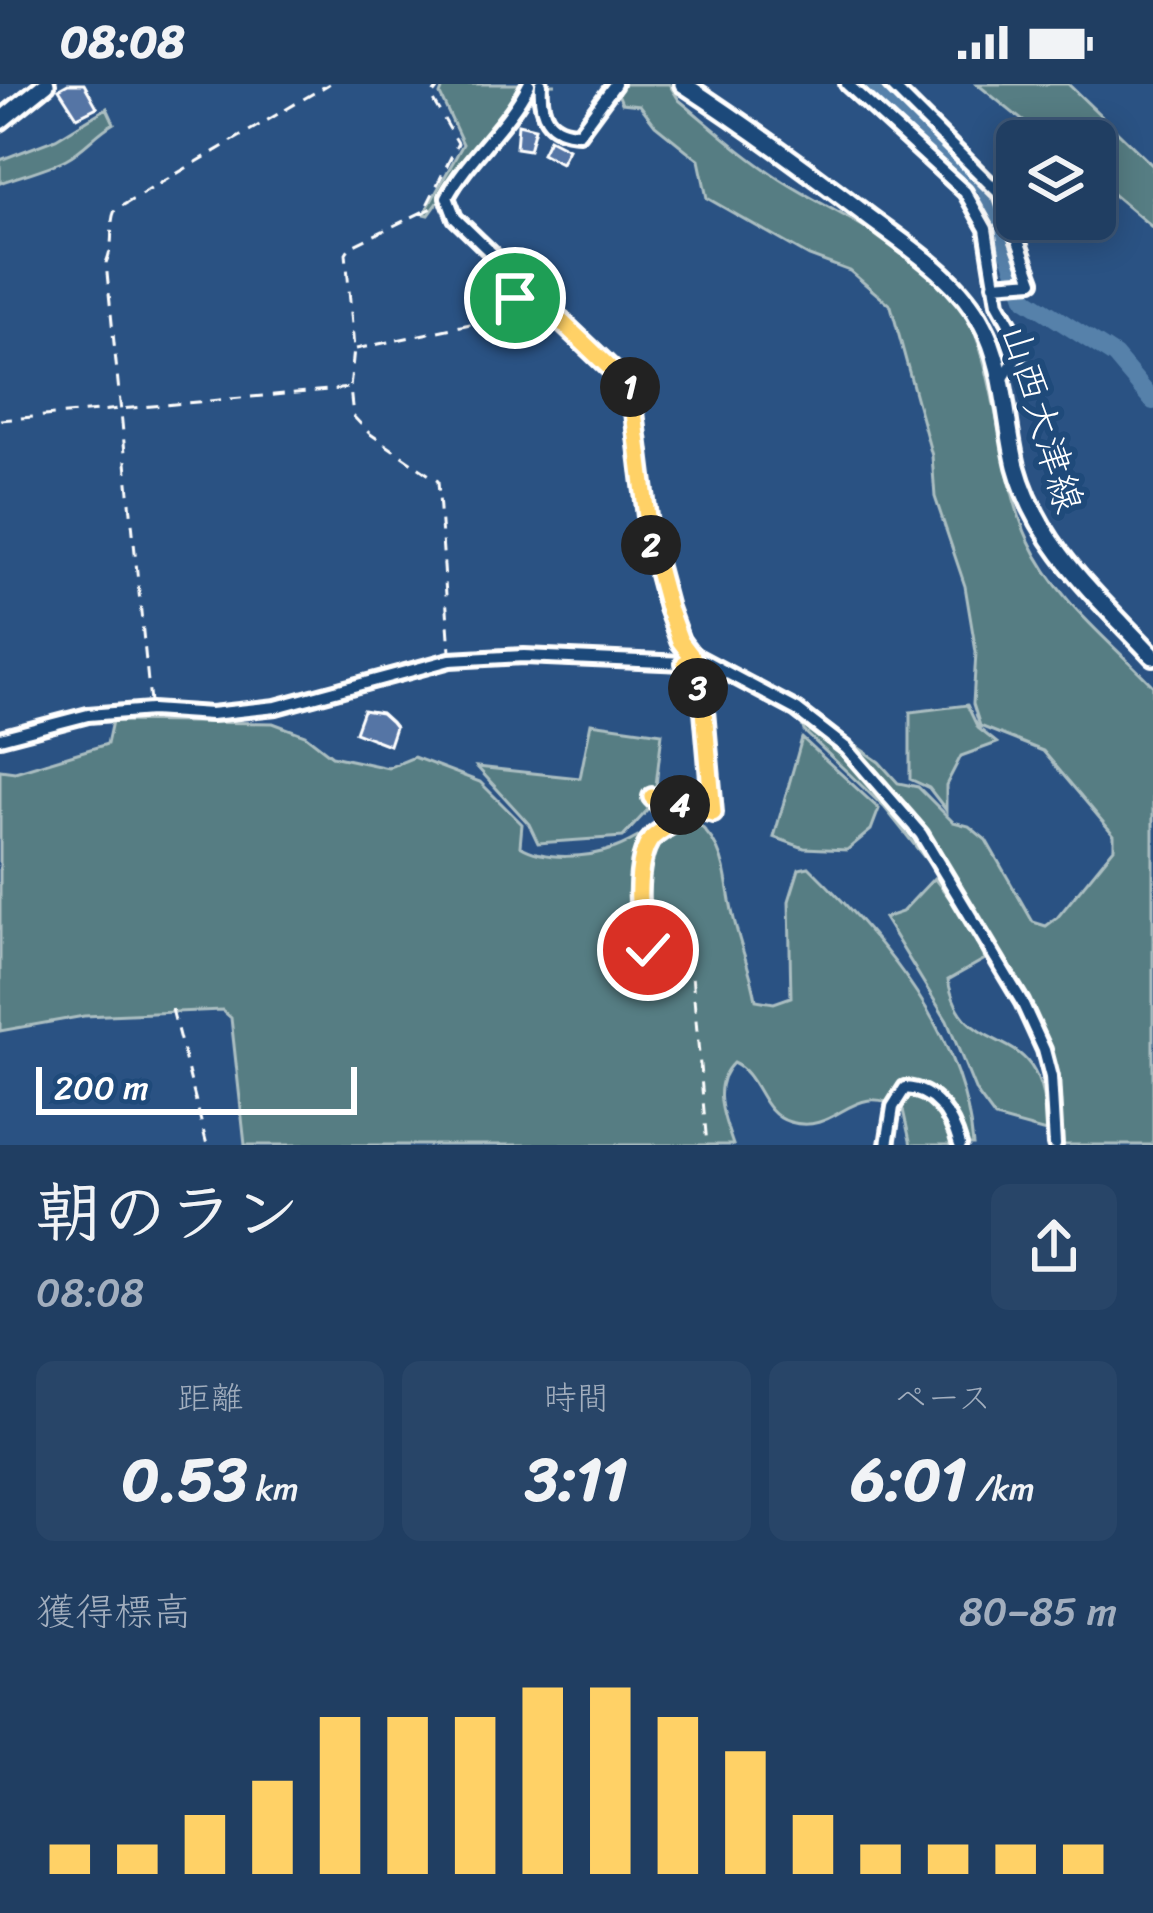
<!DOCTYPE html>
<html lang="ja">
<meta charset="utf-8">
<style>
body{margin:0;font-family:Sriracha,"Klee One",sans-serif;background:#284568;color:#f1f3f6;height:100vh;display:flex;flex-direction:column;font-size:45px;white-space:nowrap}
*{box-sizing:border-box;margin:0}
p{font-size:39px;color:#a2aebe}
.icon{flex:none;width:66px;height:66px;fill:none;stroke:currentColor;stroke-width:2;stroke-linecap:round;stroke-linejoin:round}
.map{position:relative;height:1061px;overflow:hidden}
.sheet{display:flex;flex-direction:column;background:#203e62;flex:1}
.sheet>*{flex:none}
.buttons{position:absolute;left:996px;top:36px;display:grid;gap:24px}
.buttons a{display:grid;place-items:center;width:120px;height:120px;border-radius:18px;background:#203e62;box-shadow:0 6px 30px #0003,0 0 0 3px #3d5777;font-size:60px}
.scale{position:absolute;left:36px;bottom:30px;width:321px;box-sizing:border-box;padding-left:12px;border:6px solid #fff;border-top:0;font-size:33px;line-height:42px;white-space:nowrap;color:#fff;-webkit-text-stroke:9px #1f4a7a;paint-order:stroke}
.pin{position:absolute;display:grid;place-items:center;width:102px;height:102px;color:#fff;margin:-51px;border:6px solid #fff;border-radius:50%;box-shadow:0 3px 12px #0007}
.km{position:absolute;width:60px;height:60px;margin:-30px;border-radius:50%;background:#222;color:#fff;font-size:33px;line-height:60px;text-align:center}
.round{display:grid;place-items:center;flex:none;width:126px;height:126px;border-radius:18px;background:#284568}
.summary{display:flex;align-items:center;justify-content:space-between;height:204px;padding:0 36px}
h1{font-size:66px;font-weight:800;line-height:90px}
.metrics{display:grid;grid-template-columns:repeat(3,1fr);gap:18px;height:204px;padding:12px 36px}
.metrics div{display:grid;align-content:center;border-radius:18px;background:#284568;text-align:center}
.metrics b{font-size:60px;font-weight:800}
.metrics small{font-size:33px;font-weight:400}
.metrics p{font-size:33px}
.chart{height:336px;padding:24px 36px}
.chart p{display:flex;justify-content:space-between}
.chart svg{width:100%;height:216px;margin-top:12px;stroke:#ffd166;stroke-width:6}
.status{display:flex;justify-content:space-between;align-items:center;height:84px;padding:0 60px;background:#203e62;direction:ltr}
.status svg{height:33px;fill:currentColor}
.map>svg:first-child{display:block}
</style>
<div class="status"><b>08:08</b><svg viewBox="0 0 49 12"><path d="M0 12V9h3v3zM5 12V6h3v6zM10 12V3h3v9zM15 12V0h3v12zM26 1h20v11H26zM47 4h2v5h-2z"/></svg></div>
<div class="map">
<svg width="1153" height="1061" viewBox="0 0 1153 1061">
<rect width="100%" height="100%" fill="#2a5283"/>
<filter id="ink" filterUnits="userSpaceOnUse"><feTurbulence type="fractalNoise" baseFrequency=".00833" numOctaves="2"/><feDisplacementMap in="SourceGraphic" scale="24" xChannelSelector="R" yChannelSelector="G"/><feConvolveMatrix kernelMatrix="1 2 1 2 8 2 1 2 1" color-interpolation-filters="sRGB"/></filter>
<g filter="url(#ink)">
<path fill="#577d83" stroke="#abbec1" stroke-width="3" d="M 444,0 L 556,0 L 522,1 L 429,131 L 424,130 L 463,60 L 440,11 Z
M 614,0 L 669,0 L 679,16 C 712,43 744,72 780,95 C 837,132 912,159 955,213 C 998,266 996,389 1029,457 C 1057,517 1108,555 1153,602 L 1153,1061 L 1060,1061 L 1046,986 L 1004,873 L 885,724 L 804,647 L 801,637 L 813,632 L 879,678 L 898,699 L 918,703 L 953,738 L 969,742 L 986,756 L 1033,838 L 1046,842 L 1057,834 L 1114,764 L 1114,751 L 1043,667 L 980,642 L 973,620 L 976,568 L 965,502 L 935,413 L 932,372 L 891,222 L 850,187 L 809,172 L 707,114 L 699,76 L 655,41 L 640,21 L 622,19 Z
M 977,0 L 1068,0 L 1153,82 L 1153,144 L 1095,95 L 1095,57 L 1048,57 Z
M 107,24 L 114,39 C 96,49 85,65 66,75 C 46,85 22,91 0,99 L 0,76 L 56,55 Z
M 967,621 L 978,644 L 997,659 L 961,672 L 946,701 L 946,726 L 929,704 L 910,695 L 910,628 Z
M 112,637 L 273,639 L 305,651 L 332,672 L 388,684 L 414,673 L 480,698 L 522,740 L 520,762 C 544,777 588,774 615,764 C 640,755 660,737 685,728 C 733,765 721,791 736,843 C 742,868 752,890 756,916 L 774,919 L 791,913 L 789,817 L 799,785 L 809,783 C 887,860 963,948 973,1061 L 911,1061 L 903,1026 C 852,993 839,1052 790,1038 C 759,1029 759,990 733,979 C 710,1002 724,1034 733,1061 L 245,1061 L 231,934 L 222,926 L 84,932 L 0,947 L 0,686 L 15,688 L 107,660 Z
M 591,639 L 662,649 L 654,719 L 623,753 L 538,759 L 529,740 L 477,683 L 580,694 Z
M 802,654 L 879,725 L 871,746 L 847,766 L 804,764 L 774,753 Z
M 934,794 L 969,839 L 985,875 L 948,896 C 966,986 1046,926 1046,1048 L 995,1034 L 976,1008 L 947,937 L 884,834 L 902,828 Z"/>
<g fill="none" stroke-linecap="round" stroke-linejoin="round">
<path stroke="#5681aa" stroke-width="18" d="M 865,0 L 986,104 L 1026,215 L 1115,272 L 1153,317"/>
</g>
<path fill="#5574a5" stroke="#fff" stroke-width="3" d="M 68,0 L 84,0 L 97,23 L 77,33 L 59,5 Z
M 518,40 L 535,44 L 529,66 L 516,64 Z
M 549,55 L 568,65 L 561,79 L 542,69 Z
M 363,626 L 381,629 L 391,638 L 395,643 L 389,661 L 355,648 Z"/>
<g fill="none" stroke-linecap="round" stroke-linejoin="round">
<g stroke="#fff" stroke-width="20">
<path id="street" d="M 529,0 C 508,42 469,72 447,113 L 455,134 L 631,304 L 650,457 L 667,524 L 686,567 L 797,626 L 846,664 L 921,750 L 1022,918 L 1044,966 L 1051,993 L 1055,1061
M 541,0 C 539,29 547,48 579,49 L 615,0
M 847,0 L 965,108 L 986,145 L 998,219 L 1023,264 L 1001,297
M 890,0 L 1001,111 L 1033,197 L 994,200
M 0,654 L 88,631 L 151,626 L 211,630 L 276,623 L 450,576 L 524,572 L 685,579 L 693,573
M 887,1061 L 893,1023 L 905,1004 C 936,1006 952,1033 960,1061"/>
</g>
<g stroke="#fff" stroke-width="24">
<path id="secondary" d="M 683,0 C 747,42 809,87 870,134 C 909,163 959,195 982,240 C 1005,281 1005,337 1016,382 C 1038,463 1098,513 1153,572
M 0,37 L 46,0"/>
</g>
<path stroke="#fff" stroke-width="3" stroke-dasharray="12 9" stroke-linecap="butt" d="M 441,0 L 431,13 L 458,59 L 424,127 L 350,163 L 346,169 L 354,265 L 350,304 L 353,332 L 369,349 L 438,397 L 450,568
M 421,130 L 438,121
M 356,265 L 484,237 L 491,219 L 504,219 L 520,210
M 0,336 L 350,304
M 689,586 L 703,615 L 713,729 L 653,713 L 676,737 C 668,742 657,748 651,754 C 637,771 633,853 650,867 C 664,877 679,878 692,891 L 707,1061
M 150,618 L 106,179 C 116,155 108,141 115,126 L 329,0
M 172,925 L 207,1061"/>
<use href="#street" stroke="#1f4a7a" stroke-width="10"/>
<use href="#secondary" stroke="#1f4a7a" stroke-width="15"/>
</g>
</g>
<g fill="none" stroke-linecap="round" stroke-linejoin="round" filter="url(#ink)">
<g stroke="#fff" stroke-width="24">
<path id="route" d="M 515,214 L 525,203 L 631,304 L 650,457 L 668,524 L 680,557 L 693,574 L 685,579 L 703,615 L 713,729 L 652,713 L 676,737 C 669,742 658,748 652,754 C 634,774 636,844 648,866"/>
</g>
<use href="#route" stroke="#ffd166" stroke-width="15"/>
</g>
<g text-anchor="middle" stroke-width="12" stroke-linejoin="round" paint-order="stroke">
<g font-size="39" fill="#fff" stroke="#1f4a7a">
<text transform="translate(1043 334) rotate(73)" y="14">山西大津線</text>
</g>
</g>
</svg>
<div class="buttons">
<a><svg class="icon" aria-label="layers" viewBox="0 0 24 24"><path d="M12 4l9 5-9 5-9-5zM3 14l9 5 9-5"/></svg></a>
</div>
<div class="scale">200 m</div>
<div class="pin" style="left:515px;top:214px;background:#1e9e55"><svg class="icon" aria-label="arrive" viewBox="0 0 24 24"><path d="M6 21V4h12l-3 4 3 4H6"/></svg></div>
<div class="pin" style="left:648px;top:866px;background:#d93025"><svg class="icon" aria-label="check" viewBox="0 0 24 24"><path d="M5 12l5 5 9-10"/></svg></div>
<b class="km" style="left:630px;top:303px">1</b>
<b class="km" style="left:651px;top:461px">2</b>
<b class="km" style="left:698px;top:604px">3</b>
<b class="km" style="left:680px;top:721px">4</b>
</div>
<section class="sheet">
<div class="summary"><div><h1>朝のラン</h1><p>08:08</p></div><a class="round"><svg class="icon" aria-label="share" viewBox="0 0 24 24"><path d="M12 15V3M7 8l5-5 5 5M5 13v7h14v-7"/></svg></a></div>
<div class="metrics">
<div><p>距離</p><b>0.53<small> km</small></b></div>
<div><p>時間</p><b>3:11</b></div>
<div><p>ペース</p><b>6:01<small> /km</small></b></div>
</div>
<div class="chart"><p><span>獲得標高</span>80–85 m</p>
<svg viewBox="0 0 160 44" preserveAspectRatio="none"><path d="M5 44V38M15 44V38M25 44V32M35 44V25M45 44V12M55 44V12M65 44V12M75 44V6M85 44V6M95 44V12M105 44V19M115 44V32M125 44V38M135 44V38M145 44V38M155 44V38"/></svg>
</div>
</section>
